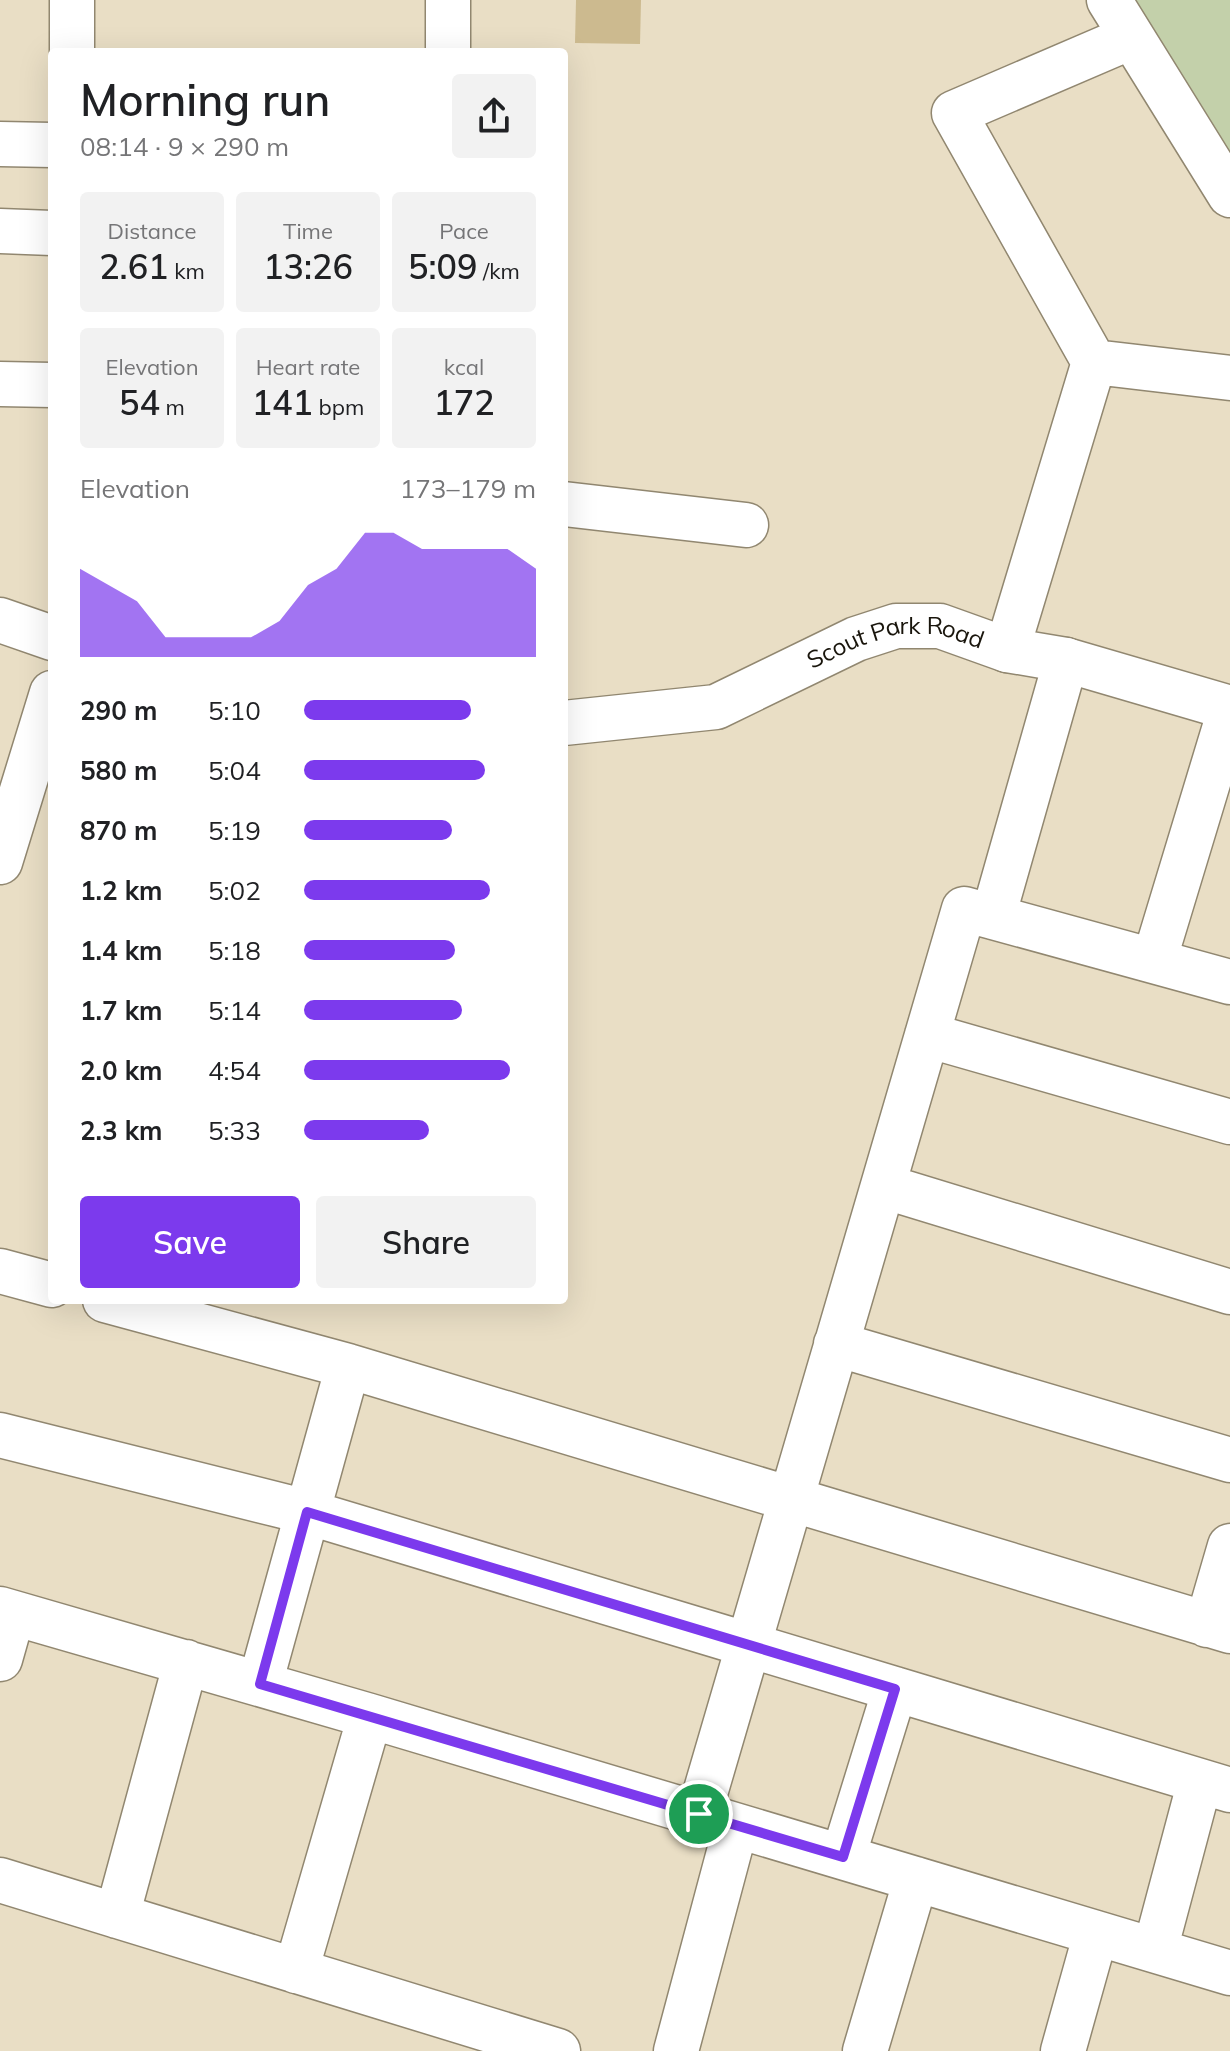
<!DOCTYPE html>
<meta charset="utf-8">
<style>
body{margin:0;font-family:Mulish,sans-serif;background:#f2f2f2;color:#202124;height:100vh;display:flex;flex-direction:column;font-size:30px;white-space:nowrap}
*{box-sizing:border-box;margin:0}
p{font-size:26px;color:#757577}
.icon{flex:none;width:44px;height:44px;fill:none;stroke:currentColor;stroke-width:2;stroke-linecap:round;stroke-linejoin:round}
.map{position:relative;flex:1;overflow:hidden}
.drawer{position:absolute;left:48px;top:48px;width:520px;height:1256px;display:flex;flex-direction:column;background:#fff;border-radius:8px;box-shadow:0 8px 32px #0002}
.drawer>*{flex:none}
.pin{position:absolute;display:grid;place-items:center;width:68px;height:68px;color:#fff;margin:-34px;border:4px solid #fff;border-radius:50%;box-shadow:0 2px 8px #0007}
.round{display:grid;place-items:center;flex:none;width:84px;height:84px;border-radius:8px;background:#f2f2f2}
.overview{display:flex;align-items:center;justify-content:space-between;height:136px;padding:0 32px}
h1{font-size:44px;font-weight:600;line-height:60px}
.metrics{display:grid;grid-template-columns:repeat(3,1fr);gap:12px;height:136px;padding:8px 32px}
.metrics div{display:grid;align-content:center;border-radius:8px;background:#f2f2f2;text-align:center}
.metrics b{font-size:34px;font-weight:600}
.metrics small{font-size:22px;font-weight:400}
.metrics p{font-size:22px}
.chart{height:224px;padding:16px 32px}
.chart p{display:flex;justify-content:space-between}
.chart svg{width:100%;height:144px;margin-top:8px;fill:#7c3aed;opacity:.7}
.button{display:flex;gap:16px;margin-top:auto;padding:16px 32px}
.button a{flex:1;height:92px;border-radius:8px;background:#7c3aed;color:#fff;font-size:32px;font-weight:600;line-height:92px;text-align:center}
.button a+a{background:#f2f2f2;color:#202124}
ul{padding:0 32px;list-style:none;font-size:26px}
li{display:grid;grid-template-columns:128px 96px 1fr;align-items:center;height:60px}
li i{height:20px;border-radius:10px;background:#7c3aed}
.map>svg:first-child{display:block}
</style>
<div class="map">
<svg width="1230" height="2051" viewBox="0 0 1230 2051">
<rect width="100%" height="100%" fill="#e9dec5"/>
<path fill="#c3d0aa" d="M 1122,0 L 1230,0 L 1230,172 Z"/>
<path fill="#ccba8f" d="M 576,0 L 641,0 L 640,44 L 575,43 Z"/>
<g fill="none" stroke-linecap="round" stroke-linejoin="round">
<g stroke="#918770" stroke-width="47">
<path id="minor" d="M 72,0 L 72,52
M 1109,0 L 1230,195
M 1131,37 L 954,113 L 1094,362 L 1230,378
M 448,52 L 448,0
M 0,144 L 52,145
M 0,231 L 52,233
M 0,384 L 52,385
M 564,504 L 746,525
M 1007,650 L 1094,362
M 0,862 L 52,693
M 993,917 L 1066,660
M 1154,961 L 1230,710
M 927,1035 L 1230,1122
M 883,1186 L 1230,1292
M 0,1271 L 52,1285
M 105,1300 L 348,1366 L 1230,1631
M 836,1344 L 1230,1460
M 0,1435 L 307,1512 L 1230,1790
M 0,1609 L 370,1716 L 1230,1973
M 1207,1625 L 1230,1546
M 0,1659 L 13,1613
M 260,1684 L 348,1366
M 699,1814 L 964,909 L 1230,982
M 843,1857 L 895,1689
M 0,1880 L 558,2051
M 117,1916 L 186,1662
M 1155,1950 L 1200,1781
M 296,1971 L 370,1716
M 676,2051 L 736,1826
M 865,2051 L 916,1879
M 1063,2051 L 1096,1933"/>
</g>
<g stroke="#918770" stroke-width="47">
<g id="major">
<path d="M 0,620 L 52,638"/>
<path id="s1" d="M 564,723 L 716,707 L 856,639 L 896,626 L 940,626 L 1007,650 L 1066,660 L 1230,708"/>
</g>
</g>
<use href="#minor" stroke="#fff" stroke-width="44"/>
<use href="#major" stroke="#fff" stroke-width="44"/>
</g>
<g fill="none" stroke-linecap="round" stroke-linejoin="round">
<g stroke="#fff" stroke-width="16">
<path id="route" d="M 307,1512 L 895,1689 L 843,1857 L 260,1684 Z"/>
</g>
<use href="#route" stroke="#7c3aed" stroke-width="10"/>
</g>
<g text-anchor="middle" stroke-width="6" stroke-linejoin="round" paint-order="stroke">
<g font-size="24" fill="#19150c" stroke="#e9dec5">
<text dy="8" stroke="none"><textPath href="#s1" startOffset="348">Scout Park Road</textPath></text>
</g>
</g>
</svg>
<div class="pin" style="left:699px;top:1814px;background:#1e9e55"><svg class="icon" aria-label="arrive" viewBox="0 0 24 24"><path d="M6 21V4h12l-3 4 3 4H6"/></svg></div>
<section class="drawer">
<div class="overview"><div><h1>Morning run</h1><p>08:14 · 9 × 290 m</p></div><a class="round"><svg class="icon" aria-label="share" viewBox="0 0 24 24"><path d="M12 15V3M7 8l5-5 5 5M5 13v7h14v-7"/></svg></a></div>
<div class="metrics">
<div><p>Distance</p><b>2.61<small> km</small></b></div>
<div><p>Time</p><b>13:26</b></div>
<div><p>Pace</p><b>5:09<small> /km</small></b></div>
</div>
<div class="metrics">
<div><p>Elevation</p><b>54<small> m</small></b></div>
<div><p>Heart rate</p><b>141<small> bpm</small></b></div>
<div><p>kcal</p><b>172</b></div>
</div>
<div class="chart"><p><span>Elevation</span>173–179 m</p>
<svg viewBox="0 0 160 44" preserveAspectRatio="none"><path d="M0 44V17L10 22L20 27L30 38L40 38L50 38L60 38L70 33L80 22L90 17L100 6L110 6L120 11L130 11L140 11L150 11L160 17V44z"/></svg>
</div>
<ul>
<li><b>290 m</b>5:10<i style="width:72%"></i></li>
<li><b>580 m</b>5:04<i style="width:78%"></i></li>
<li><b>870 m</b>5:19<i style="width:64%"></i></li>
<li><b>1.2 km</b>5:02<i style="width:80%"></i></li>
<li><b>1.4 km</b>5:18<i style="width:65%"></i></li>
<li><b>1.7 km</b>5:14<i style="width:68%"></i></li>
<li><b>2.0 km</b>4:54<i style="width:89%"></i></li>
<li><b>2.3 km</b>5:33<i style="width:54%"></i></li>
</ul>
<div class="button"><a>Save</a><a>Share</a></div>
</section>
</div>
